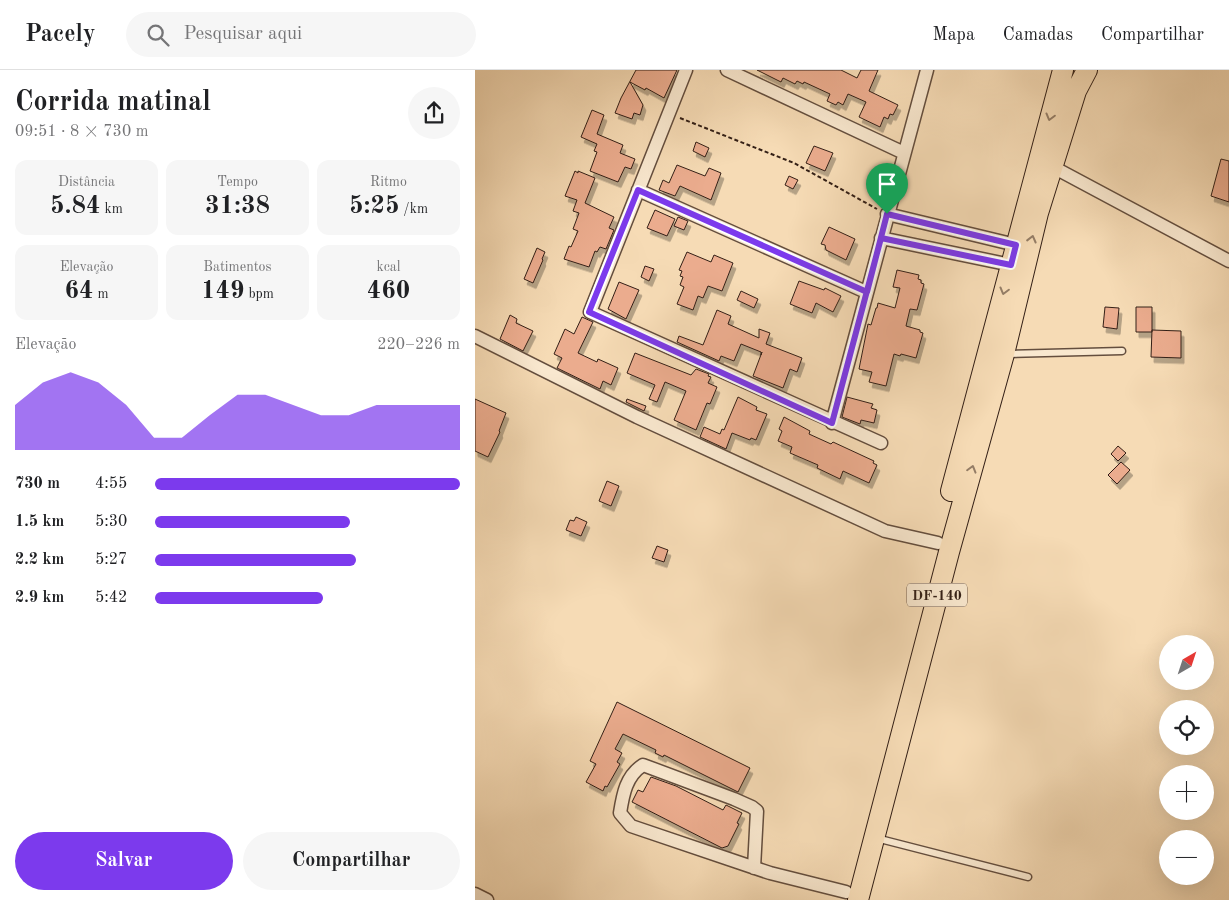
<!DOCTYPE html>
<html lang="pt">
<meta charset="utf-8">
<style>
body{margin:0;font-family:"Old Standard TT",serif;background:#f6f6f6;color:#202124;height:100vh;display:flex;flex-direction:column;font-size:19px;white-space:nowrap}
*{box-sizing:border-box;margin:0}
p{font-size:16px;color:#757577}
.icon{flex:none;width:28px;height:28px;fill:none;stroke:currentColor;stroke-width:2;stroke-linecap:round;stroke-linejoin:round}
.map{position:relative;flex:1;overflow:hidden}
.panel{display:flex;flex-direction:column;background:#fff;width:475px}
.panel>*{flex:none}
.needle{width:32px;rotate:39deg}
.controls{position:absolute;left:684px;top:565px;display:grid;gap:10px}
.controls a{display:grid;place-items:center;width:55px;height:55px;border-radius:50%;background:#fff;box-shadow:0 5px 20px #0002;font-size:25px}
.pin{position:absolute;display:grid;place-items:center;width:42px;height:42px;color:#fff;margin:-51px -21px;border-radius:50% 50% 50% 0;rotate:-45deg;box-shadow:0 0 5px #0007}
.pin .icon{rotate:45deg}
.round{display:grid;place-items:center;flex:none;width:52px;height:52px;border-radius:26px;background:#f6f6f6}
.headline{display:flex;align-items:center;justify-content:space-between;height:85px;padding:0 15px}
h1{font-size:28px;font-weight:700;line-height:38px}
.stats{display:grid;grid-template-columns:repeat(3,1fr);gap:8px;height:85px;padding:5px 15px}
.stats div{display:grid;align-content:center;border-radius:12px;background:#f6f6f6;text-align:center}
.stats b{font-size:25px;font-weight:700}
.stats small{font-size:14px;font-weight:400}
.stats p{font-size:14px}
.chart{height:140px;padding:10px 15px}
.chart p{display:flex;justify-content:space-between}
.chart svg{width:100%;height:90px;margin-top:5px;fill:#7c3aed;opacity:.7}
.action{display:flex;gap:10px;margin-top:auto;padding:10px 15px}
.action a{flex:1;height:58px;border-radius:30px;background:#7c3aed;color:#fff;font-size:20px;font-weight:700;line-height:58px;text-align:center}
.action a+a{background:#f6f6f6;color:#202124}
ul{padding:0 15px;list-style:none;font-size:16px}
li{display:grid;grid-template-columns:80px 60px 1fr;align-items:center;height:38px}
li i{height:12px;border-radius:6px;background:#7c3aed}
header{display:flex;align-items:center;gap:30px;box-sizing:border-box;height:70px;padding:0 25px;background:#fff;border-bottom:1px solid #e0e0e0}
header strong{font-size:24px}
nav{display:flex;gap:28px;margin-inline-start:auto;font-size:18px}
.search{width:350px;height:45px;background:#f6f6f6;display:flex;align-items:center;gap:12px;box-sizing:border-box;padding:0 18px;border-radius:28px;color:#757577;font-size:19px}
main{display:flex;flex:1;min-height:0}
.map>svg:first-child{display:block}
</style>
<header>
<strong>Pacely</strong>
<div class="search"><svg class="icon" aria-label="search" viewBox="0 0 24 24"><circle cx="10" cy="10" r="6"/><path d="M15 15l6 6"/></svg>Pesquisar aqui</div>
<nav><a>Mapa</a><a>Camadas</a><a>Compartilhar</a></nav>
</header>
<main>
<section class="panel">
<div class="headline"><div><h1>Corrida matinal</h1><p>09:51 · 8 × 730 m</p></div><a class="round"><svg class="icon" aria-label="share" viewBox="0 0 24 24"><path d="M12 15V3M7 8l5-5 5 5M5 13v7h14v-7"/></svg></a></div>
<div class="stats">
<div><p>Distância</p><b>5.84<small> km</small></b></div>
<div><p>Tempo</p><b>31:38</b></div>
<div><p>Ritmo</p><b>5:25<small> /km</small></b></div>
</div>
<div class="stats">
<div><p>Elevação</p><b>64<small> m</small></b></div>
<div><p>Batimentos</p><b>149<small> bpm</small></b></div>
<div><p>kcal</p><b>460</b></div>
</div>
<div class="chart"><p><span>Elevação</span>220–226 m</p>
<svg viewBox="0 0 160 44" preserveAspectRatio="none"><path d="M0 44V22L10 11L20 6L30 11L40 22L50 38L60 38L70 27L80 17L90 17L100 22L110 27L120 27L130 22L140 22L150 22L160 22V44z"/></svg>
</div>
<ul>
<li><b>730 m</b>4:55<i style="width:100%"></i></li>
<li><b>1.5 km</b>5:30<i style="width:64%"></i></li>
<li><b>2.2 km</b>5:27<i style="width:66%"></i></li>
<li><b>2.9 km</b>5:42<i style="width:55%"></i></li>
</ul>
<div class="action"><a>Salvar</a><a>Compartilhar</a></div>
</section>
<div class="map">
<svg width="754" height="830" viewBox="0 0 754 830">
<defs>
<filter id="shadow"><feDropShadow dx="3" dy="5.5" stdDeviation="0" flood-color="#0004"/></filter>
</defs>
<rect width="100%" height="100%" fill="#f6dbb5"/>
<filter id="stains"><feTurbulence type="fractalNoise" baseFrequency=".004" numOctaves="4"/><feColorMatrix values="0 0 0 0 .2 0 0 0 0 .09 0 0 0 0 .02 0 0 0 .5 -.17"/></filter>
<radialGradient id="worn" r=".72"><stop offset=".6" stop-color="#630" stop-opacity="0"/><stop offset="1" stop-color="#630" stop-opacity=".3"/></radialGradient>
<path fill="#ebac8e" stroke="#331f16" filter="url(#shadow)" d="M 161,0 L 202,0 L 189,28 L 171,18 L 170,20 L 155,12 L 168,35 L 165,45 L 159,43 L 157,49 L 140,43 L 146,28 Z
M 282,0 L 366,0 L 382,8 L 386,0 L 403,0 L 394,21 L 423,35 L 418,45 L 415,44 L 413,49 L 409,47 L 405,57 L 384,47 L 391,32 L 373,24 L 368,35 L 363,32 L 361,35 L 352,31 L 355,24 L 329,12 L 328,14 L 322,11 L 320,14 L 308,8 L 306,12 Z
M 117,40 L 129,45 L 122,64 L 148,75 L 145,83 L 160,89 L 156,99 L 150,97 L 143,112 L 115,101 L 122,82 L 119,81 L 122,74 L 106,67 Z
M 221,72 L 234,78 L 230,87 L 218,81 Z
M 339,76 L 358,83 L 350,101 L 331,93 Z
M 746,89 L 754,91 L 754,132 L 736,126 Z
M 202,95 L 230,106 L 234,98 L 246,103 L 236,130 L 205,116 L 200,126 L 184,120 L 188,110 L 194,113 Z
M 100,101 L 103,103 L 103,101 L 120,108 L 110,133 L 139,147 L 134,158 L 139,160 L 131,179 L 125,177 L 122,182 L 120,181 L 114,197 L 89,189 L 94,176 L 96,177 L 103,161 L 98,159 L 104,143 L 98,141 L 102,130 L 90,126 Z
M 314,106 L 323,110 L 318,119 L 310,115 Z
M 180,140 L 200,149 L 192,166 L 172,158 Z
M 203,147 L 213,151 L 209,160 L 199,156 Z
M 354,157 L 380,169 L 371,190 L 351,180 L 350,175 L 346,174 Z
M 62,178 L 70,182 L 67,189 L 68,190 L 58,213 L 49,209 Z
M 212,182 L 236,192 L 239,185 L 258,193 L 247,221 L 233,216 L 228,228 L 223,226 L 218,240 L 202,234 L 209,217 L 205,215 L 208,207 L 205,206 L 207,201 L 204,200 Z
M 170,196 L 179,199 L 174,211 L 166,207 Z
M 422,200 L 444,205 L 443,209 L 446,210 L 446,213 L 449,214 L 442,240 L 435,239 L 431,256 L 445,260 L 445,262 L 448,263 L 441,288 L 426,284 L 425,286 L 419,284 L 411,316 L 394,312 L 397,302 L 384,299 L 393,254 L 396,255 L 401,238 L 402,238 L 403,233 L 420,238 L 425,218 L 418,217 Z
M 324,211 L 349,220 L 350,218 L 366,226 L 358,242 L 341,233 L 337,243 L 315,234 Z
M 144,212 L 164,220 L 151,249 L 133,239 Z
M 266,221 L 283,229 L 279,238 L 262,230 Z
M 630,237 L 644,238 L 642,259 L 628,257 Z
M 661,237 L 677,237 L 677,262 L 661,262 Z
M 242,240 L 256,246 L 253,254 L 284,268 L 284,259 L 295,263 L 291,274 L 327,288 L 322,302 L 315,299 L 308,318 L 278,306 L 287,282 L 286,285 L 286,282 L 266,274 L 259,291 L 246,286 L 244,291 L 202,272 L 204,266 L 228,275 Z
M 35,245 L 42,249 L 41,253 L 58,261 L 48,281 L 25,269 Z
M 107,247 L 118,252 L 103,283 L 122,292 L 123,289 L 143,298 L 136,315 L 128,311 L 125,319 L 82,298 L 87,288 L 79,284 L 90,259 L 99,264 Z
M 677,260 L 706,261 L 706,288 L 676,287 Z
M 160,283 L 216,305 L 221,299 L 234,304 L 233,306 L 236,307 L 233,313 L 242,317 L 235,334 L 232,333 L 221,360 L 199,350 L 211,321 L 190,312 L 182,332 L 174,329 L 180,315 L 152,303 Z
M 263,327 L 282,337 L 281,340 L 292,344 L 281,370 L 276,368 L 275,370 L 257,363 L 251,379 L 225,367 L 229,357 L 245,364 L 247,359 L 249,360 Z
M 372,327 L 398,334 L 396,338 L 402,340 L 399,353 L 386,350 L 385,354 L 367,347 Z
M 0,329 L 31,343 L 24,361 L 25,362 L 13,387 L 0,381 Z
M 152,329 L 171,336 L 169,341 L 151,332 Z
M 309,347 L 335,361 L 334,364 L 356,374 L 358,372 L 399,391 L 398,393 L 402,395 L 394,413 L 368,401 L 365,409 L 342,398 L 343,395 L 315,383 L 317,377 L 303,371 L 307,361 L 304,359 Z
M 643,376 L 651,383 L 643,391 L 636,384 Z
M 646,392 L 655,400 L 642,414 L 633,405 Z
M 132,411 L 144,416 L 136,436 L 124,431 Z
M 101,447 L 112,452 L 106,466 L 91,460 L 95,450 L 99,451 Z
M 182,476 L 193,480 L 189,492 L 177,488 Z
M 142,632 L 275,698 L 263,722 L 189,685 L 188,687 L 180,683 L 181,680 L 148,664 L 140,679 L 147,683 L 142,692 L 145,694 L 132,717 L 130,716 L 128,721 L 111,712 L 121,694 L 115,691 Z
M 176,707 L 201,716 L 248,740 L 251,735 L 267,743 L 262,753 L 264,754 L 253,776 L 247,778 L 157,732 L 163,720 L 168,722 Z"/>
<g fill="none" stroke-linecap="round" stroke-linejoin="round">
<g stroke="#644e3e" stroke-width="9">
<path id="lane" d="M 532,284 L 647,281
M 401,768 L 553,807"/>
</g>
<g stroke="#644e3e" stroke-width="15">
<path id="street" d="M 211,0 L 115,242 L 406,373
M 252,0 L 429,83
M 578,97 L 754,191
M 163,120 L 391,222
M 412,144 L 541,175
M 406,168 L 536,195
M 0,266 L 162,347 L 410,461 L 463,473
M 357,353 L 452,0
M 279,798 L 282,741 L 277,737 L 259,729 L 168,695 C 151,706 148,724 145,743 L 156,756 L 295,803 L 371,822
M 0,824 L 12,830"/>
</g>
<g stroke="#331f16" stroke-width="22">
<path id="primary" d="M 476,421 L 588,0
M 383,830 L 474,482 L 529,284 L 563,143 L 601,21 L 612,0"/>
</g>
<path stroke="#331f16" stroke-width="2" stroke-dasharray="4 2.5" stroke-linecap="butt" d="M 205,48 L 319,93 L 402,139"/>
<use href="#lane" stroke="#f9e8cf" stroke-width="6"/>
<use href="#street" stroke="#f9e8cf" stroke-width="12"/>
<use href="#primary" stroke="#f6dbb5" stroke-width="20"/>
</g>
<defs><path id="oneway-chevron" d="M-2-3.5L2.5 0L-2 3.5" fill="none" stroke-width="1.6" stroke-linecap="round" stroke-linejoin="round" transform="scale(1.25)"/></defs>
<g stroke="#947d66">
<use href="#oneway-chevron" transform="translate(575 47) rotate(105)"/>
<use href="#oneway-chevron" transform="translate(557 169) rotate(-76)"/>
<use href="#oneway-chevron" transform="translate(529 221) rotate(105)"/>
<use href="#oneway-chevron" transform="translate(497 399) rotate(-74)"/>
</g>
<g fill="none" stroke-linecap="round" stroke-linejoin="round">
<g stroke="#fff" stroke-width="10">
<path id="route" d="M 412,144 L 392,222 L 163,120 L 114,242 L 357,353 L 406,168 L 536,195 L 541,175 L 412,144"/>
</g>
<use href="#route" stroke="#7c3aed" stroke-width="6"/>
</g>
<g text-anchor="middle" stroke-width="5" stroke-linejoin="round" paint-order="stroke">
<rect fill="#f9e8cf" stroke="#6e5b4e" stroke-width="1" x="432" y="513.5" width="60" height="23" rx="4"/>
<g font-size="14" font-weight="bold" fill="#331f16">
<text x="462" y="530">DF-140</text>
</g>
</g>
<rect width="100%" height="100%" filter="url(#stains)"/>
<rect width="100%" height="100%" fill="url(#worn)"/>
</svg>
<div class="controls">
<a><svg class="needle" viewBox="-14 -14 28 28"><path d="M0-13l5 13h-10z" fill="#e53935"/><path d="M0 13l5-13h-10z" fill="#757577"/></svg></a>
<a><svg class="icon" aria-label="locate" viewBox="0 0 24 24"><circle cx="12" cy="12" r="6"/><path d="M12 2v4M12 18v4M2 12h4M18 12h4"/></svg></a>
<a>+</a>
<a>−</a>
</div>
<div class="pin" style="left:412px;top:144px;background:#1e9e55"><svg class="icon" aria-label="arrive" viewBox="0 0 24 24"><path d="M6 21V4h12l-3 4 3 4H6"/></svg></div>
</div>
</main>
